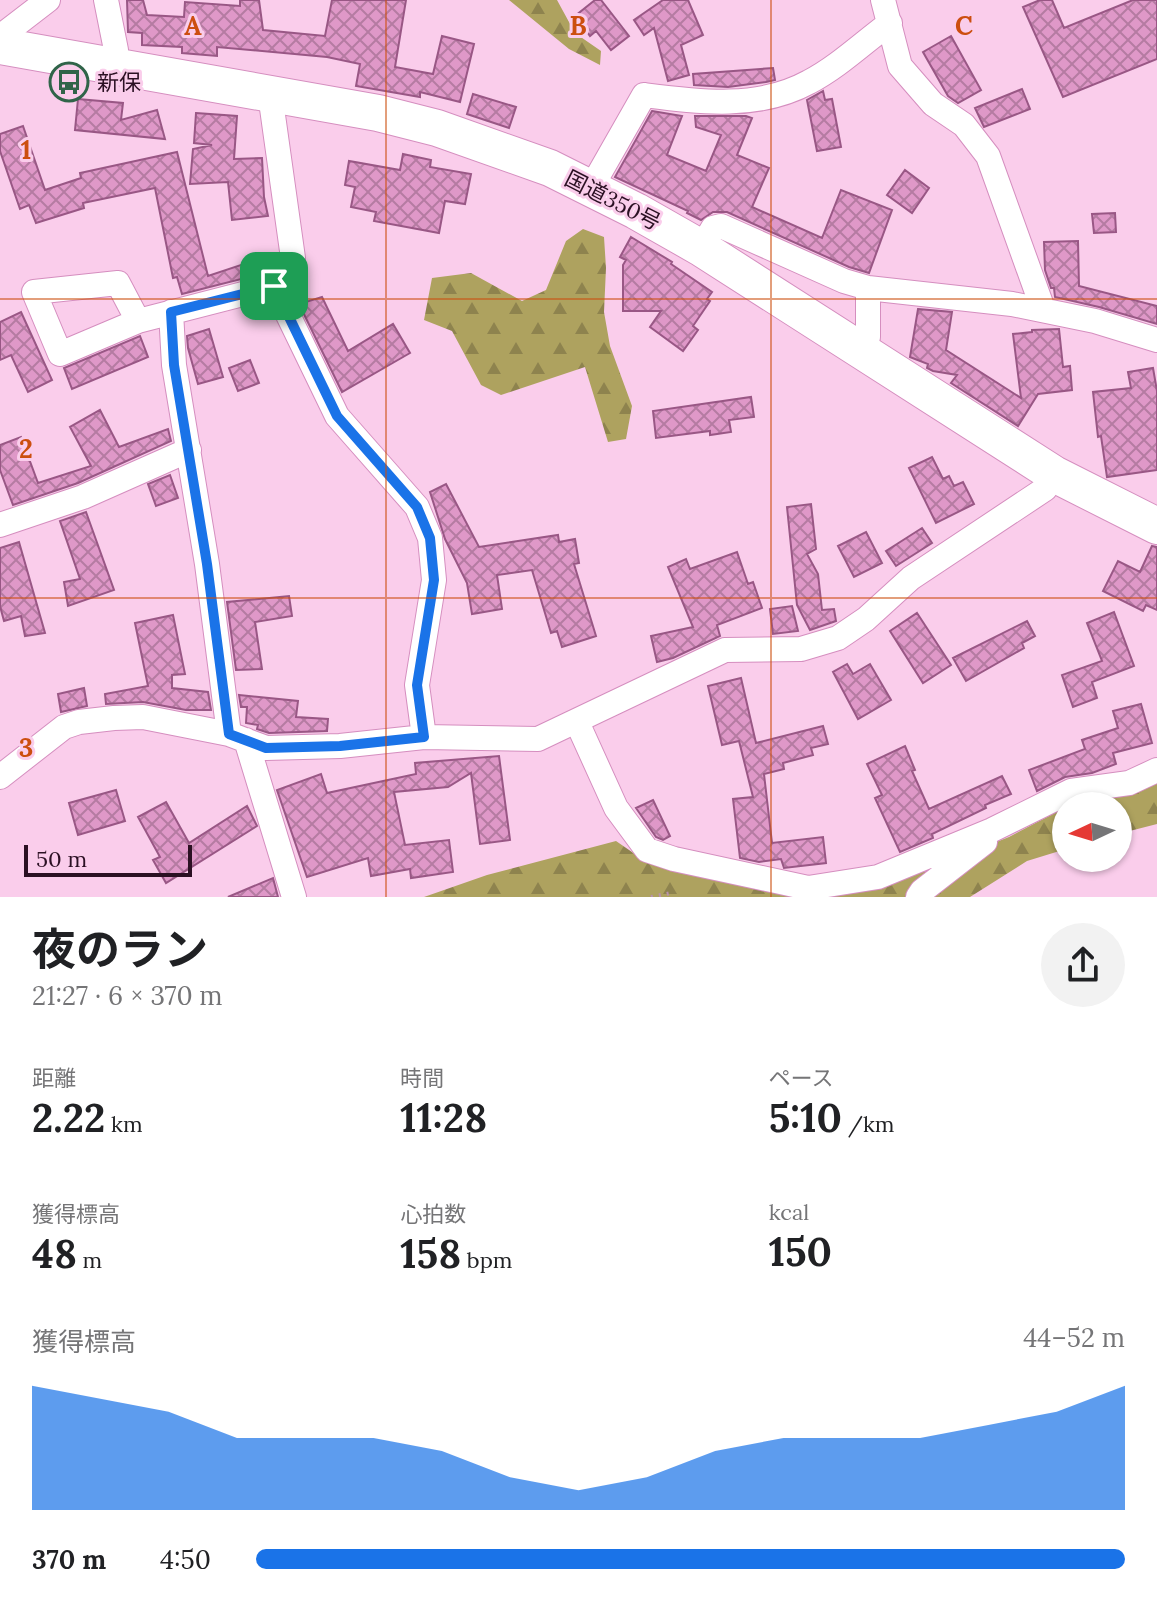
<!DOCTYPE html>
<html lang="ja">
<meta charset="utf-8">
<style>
body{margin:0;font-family:Lora,"Noto Sans JP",serif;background:#f2f2f2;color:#202124;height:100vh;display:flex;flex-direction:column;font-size:30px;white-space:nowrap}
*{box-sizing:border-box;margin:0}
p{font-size:26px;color:#757577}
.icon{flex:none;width:44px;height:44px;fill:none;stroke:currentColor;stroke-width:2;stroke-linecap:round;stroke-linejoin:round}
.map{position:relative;height:897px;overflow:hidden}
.details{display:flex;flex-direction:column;background:#fff;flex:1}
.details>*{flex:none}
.needle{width:52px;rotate:266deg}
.controls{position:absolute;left:1052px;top:792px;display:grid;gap:16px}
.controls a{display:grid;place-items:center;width:80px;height:80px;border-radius:50%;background:#fff;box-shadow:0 2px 6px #0004;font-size:40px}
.scale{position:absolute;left:24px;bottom:20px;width:168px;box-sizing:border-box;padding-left:8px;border:4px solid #2b1023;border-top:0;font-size:22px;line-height:28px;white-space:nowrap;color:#2b1023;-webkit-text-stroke:6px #facdeb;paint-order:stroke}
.pin{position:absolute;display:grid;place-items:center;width:68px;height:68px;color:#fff;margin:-34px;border-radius:16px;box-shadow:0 4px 12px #0006}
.round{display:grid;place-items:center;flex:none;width:84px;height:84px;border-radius:42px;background:#f2f2f2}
.summary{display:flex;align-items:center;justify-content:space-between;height:136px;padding:0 32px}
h1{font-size:44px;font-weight:700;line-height:60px}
.metrics{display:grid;grid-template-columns:repeat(3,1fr);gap:12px;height:136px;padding:8px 32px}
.metrics div{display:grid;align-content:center}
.metrics b{font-size:40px;font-weight:700}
.metrics small{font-size:22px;font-weight:400}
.metrics p{font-size:22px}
.chart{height:224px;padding:16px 32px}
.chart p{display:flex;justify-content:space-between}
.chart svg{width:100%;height:144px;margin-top:8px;fill:#1a73e8;opacity:.7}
ul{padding:0 32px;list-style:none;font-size:26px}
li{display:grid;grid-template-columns:128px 96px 1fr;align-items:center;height:60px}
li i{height:20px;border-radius:10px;background:#1a73e8}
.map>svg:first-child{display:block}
</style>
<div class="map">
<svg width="1157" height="897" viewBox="0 0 1157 897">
<defs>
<pattern id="forest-firs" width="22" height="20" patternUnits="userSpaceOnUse" patternTransform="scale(2)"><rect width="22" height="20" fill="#aea25f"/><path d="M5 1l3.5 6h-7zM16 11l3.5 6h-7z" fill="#8e834e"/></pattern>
<pattern id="building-cross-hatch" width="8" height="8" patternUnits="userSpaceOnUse" patternTransform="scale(2)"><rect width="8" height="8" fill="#df98c8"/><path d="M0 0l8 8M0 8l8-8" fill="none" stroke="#b57ba2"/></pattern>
</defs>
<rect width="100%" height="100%" fill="#facdeb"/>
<path fill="url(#forest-firs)" d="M 509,0 L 557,0 L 575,33 L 601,51 L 600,65 L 569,49 Z
M 583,229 L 604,237 L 606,268 L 604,312 L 610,346 L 632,406 L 626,439 L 608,442 L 585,367 L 501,395 L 481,385 L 452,331 L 424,320 L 432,278 L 471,273 L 522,301 L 546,290 L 566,241 Z
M 1157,781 L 1157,824 L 1118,834 L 1118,806 L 1068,806 L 1132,792 Z
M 1066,807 L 1066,849 L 1027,861 L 970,897 L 424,897 L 487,875 L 616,841 L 645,861 L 803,896 L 845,895 L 923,871 L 1009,837 Z"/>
<path fill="url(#building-cross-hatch)" stroke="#995785" stroke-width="2" d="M 127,0 L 143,0 L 147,15 L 184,17 L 185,2 L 240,6 L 240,0 L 259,0 L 263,30 L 325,36 L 332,0 L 406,0 L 395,67 L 433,74 L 442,36 L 474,44 L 460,102 L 420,92 L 420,97 L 356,86 L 360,64 L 327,57 L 217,47 L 217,56 L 182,53 L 182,47 L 142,45 L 142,33 L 128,32 Z
M 595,0 L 601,0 L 629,36 L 611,50 L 596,31 L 590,36 L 575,16 Z
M 663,0 L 688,0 L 703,35 L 681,45 L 689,75 L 668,81 L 654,28 L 644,35 L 634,20 Z
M 1040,0 L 1052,0 L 1064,28 L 1133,0 L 1157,0 L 1157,59 L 1063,97 L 1023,7 Z
M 951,36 L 981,90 L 958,103 L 948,96 L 923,52 Z
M 773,68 L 775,80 L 766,82 L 728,87 L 694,85 L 693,74 Z
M 1022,89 L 1030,109 L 984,127 L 975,108 Z
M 823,91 L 825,100 L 832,99 L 841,147 L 817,151 L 807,100 Z
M 473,94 L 516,107 L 509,128 L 467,114 Z
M 78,99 L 123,103 L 121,120 L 157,110 L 165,139 L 75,130 Z
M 652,111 L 682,116 L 667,155 L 706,171 L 721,135 L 696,127 L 695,116 L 746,116 L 752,118 L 737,155 L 769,168 L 752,207 L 822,238 L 841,190 L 892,210 L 869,273 L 849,267 L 727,212 L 713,212 L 701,220 L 687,213 L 688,211 L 615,177 Z
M 196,113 L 237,116 L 234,159 L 262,158 L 264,197 L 268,216 L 232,220 L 228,182 L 190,184 L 193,149 L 212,145 L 194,143 Z
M 23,126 L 45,190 L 81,178 L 80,173 L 177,152 L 208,276 L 271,255 L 273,261 L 265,273 L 182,294 L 177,277 L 173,278 L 155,188 L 83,203 L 84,208 L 36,223 L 29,205 L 20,209 L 0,151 L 0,134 Z
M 403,154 L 431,160 L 430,167 L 471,174 L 465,204 L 445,201 L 439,233 L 374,221 L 376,212 L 351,207 L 355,187 L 345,185 L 349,161 L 400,170 Z
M 905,170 L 929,188 L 912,213 L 887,195 Z
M 1115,213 L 1116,232 L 1094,233 L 1092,214 Z
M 631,237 L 672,262 L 671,264 L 712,292 L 707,299 L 710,301 L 693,326 L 698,330 L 683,351 L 650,327 L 661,311 L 623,311 L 623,265 L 626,260 L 620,257 Z
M 1078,241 L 1079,286 L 1157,306 L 1157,324 L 1099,307 L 1055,297 L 1054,288 L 1051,288 L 1045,270 L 1044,242 Z
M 322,297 L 348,351 L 393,324 L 410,353 L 342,392 L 299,304 Z
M 918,309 L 952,312 L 946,350 L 1021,398 L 1013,334 L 1032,332 L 1032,330 L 1059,329 L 1063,367 L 1070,366 L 1072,390 L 1038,394 L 1018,426 L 951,383 L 957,375 L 933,371 L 927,368 L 928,364 L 910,357 Z
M 21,312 L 52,380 L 28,392 L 11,355 L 0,360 L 0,322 Z
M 209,329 L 223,377 L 198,384 L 188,348 L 187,336 Z
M 140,336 L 148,357 L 72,389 L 64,368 Z
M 250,360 L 259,383 L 238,391 L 229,368 Z
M 1153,368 L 1157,391 L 1157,470 L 1107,477 L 1101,436 L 1098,437 L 1093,392 L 1131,388 L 1128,372 Z
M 751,397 L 754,417 L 729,420 L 731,432 L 710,435 L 710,431 L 656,438 L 653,411 Z
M 100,410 L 119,447 L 168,429 L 171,441 L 78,483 L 13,505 L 0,470 L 0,445 L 21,437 L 38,483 L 91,466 L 70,427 Z
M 932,457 L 943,479 L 949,476 L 954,486 L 963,482 L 974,504 L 936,523 L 909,468 Z
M 170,475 L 178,498 L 156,506 L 148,484 Z
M 446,484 L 479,547 L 558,535 L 559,542 L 575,539 L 579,563 L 574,564 L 596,636 L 562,647 L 557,631 L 551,633 L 532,570 L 497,575 L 502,609 L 472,614 L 467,583 L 445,539 L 430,492 Z
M 811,504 L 816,549 L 807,554 L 818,574 L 822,610 L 834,609 L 836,621 L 810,630 L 797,605 L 787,507 Z
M 86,512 L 114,590 L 68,606 L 64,582 L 80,579 L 60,521 Z
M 922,528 L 932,543 L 896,566 L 886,551 Z
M 866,532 L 882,563 L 854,577 L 838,546 Z
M 19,542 L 45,633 L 25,636 L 21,616 L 4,621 L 0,606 L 0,548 Z
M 1152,546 L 1157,547 L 1157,610 L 1146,605 L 1143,611 L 1103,591 L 1118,561 L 1140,572 Z
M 737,552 L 748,584 L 753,582 L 762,608 L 717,625 L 720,636 L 673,658 L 657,662 L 651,636 L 693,627 L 668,567 L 686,559 L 690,569 Z
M 289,596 L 292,616 L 255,622 L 262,669 L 236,670 L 227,602 Z
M 792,606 L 798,631 L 773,634 L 770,609 Z
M 1114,612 L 1134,666 L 1092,682 L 1097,698 L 1073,707 L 1062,675 L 1102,661 L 1087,623 Z
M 917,613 L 951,665 L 923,683 L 890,631 Z
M 173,615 L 185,674 L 172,675 L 172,688 L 208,692 L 211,710 L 186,710 L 143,702 L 106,704 L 105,694 L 148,686 L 135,623 Z
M 1027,621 L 1035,636 L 1022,643 L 1024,648 L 966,681 L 953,658 Z
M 847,664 L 853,674 L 870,664 L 891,700 L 858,719 L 833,672 Z
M 741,678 L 756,743 L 823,726 L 828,744 L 811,748 L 813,755 L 783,763 L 784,769 L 764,774 L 772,843 L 823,837 L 826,863 L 784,868 L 781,859 L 759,862 L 740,858 L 733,799 L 753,797 L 739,741 L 722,745 L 708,686 Z
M 84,688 L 87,706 L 61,712 L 58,694 Z
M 239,695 L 298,701 L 296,717 L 328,719 L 327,731 L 269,733 L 257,729 L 258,725 L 246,723 L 247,707 L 241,707 Z
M 1141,704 L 1152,743 L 1113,753 L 1116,764 L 1092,773 L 1065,777 L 1037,791 L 1029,770 L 1085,749 L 1082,740 L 1118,728 L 1113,711 Z
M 905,746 L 915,770 L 912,771 L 929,809 L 1002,776 L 1011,794 L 985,805 L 986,808 L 932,834 L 933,838 L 900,852 L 875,798 L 882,795 L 867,764 Z
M 499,756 L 510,840 L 480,844 L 471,773 L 448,787 L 394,792 L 405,845 L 449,840 L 453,872 L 411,878 L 410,869 L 371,876 L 368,858 L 307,877 L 277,790 L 321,774 L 327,793 L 416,774 L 415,763 Z
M 116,790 L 125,821 L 78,835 L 69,803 Z
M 653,800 L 670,836 L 663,840 L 656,837 L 636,808 Z
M 166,802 L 189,843 L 247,806 L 257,826 L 166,883 L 153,860 L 160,857 L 138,817 Z
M 273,878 L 278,897 L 228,897 Z"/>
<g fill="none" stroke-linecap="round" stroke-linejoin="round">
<g stroke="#d58ebf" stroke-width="26">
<path id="minor" d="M 106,0 L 116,50 L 115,67
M 883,0 L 900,66 L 933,104 L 964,125 L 988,156 L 1043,309
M 0,37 L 48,0
M 270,94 L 293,258 L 274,286 L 337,416 L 417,507 L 430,538 L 434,580 L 417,685 L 424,737
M 591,188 L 644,95 C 699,102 758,110 809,82 C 838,67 864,42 890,23
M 701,248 L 713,228 L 721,226 L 844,281 L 868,288 L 1012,304 L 1095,321 L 1157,340
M 171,312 L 174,365 L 207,564 L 229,734
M 138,321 L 118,283 L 34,292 L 60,354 L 138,321 L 274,286
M 868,337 L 868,288
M 0,525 L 83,497 L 189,450
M 577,722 L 616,808 L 647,850 L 674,859 L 808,888 L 878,877 L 992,830 L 1071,791 L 1129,783 L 1157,770
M 246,740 L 294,897
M 0,777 L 64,727 L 79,722 L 114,718 L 143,717 L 229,734 L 266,748 L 340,746 L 424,737 L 538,739 L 725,650 L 801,649 L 838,638 L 866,619 L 911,578 L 1045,489 L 1054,474
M 918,897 L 922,891 L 985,842"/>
</g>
<g stroke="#d58ebf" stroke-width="38">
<path id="highway" d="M 0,46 L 378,113 L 437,128 L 550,168 L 636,211 L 701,248 L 1054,474 L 1157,526"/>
</g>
<path stroke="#b992ac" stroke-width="4" stroke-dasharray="2 6" stroke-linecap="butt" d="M 651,897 L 671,893"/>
<use href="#minor" stroke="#fff" stroke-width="24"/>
<use href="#highway" stroke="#fff" stroke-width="36"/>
</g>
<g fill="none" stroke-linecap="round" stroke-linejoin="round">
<g stroke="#fff" stroke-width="16">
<path id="route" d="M 274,286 L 337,416 L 417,507 L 430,538 L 434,580 L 417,685 L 424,737 L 340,746 L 266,748 L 229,734 L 207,564 L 174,365 L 171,312 Z"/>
</g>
<use href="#route" stroke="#1a73e8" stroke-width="10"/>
</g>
<path fill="none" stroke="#cc4e0f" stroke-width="2" stroke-opacity="0.55" d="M 386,0 L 386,897M 771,0 L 771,897M 0,299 L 1157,299M 0,598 L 1157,598"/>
<defs>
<g id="bus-ring" transform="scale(2)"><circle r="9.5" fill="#facdeb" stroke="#306449" stroke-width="1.5"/><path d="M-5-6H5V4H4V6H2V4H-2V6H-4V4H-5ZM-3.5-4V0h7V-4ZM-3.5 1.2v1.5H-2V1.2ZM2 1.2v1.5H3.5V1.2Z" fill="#306449"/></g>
</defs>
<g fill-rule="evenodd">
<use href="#bus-ring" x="69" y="82"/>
</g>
<g text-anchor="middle" stroke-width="6" stroke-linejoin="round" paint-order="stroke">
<g font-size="22" fill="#2b1023" stroke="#facdeb" text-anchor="start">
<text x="97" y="90">新保</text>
</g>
<g font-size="22" fill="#2b1023" stroke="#facdeb">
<text transform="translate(613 200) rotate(27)" y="8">国道350号</text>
</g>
</g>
<g font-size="26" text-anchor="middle" font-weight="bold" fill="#cc4e0f" stroke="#facdeb" stroke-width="6" stroke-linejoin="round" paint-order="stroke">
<text x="193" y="35">A</text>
<text x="578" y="35">B</text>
<text x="964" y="35">C</text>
<text x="26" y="159">1</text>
<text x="26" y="458">2</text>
<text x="26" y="757">3</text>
</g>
</svg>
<div class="controls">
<a><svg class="needle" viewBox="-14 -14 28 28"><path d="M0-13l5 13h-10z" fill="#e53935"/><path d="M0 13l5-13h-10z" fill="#757577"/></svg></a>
</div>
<div class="scale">50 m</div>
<div class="pin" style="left:274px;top:286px;background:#1e9e55"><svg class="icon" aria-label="arrive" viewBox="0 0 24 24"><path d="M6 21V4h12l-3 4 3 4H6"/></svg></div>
</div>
<section class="details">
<div class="summary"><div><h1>夜のラン</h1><p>21:27 · 6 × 370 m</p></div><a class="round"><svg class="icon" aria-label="share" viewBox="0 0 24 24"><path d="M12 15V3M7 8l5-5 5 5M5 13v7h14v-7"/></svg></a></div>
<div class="metrics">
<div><p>距離</p><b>2.22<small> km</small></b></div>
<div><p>時間</p><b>11:28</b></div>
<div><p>ペース</p><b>5:10<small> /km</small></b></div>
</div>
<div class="metrics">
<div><p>獲得標高</p><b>48<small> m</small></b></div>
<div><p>心拍数</p><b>158<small> bpm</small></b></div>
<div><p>kcal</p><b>150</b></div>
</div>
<div class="chart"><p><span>獲得標高</span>44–52 m</p>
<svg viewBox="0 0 160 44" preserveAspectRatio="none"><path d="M0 44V6L10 10L20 14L30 22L40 22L50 22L60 26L70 34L80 38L90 34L100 26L110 22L120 22L130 22L140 18L150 14L160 6V44z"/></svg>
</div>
<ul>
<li><b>370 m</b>4:50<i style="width:100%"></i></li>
</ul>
</section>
